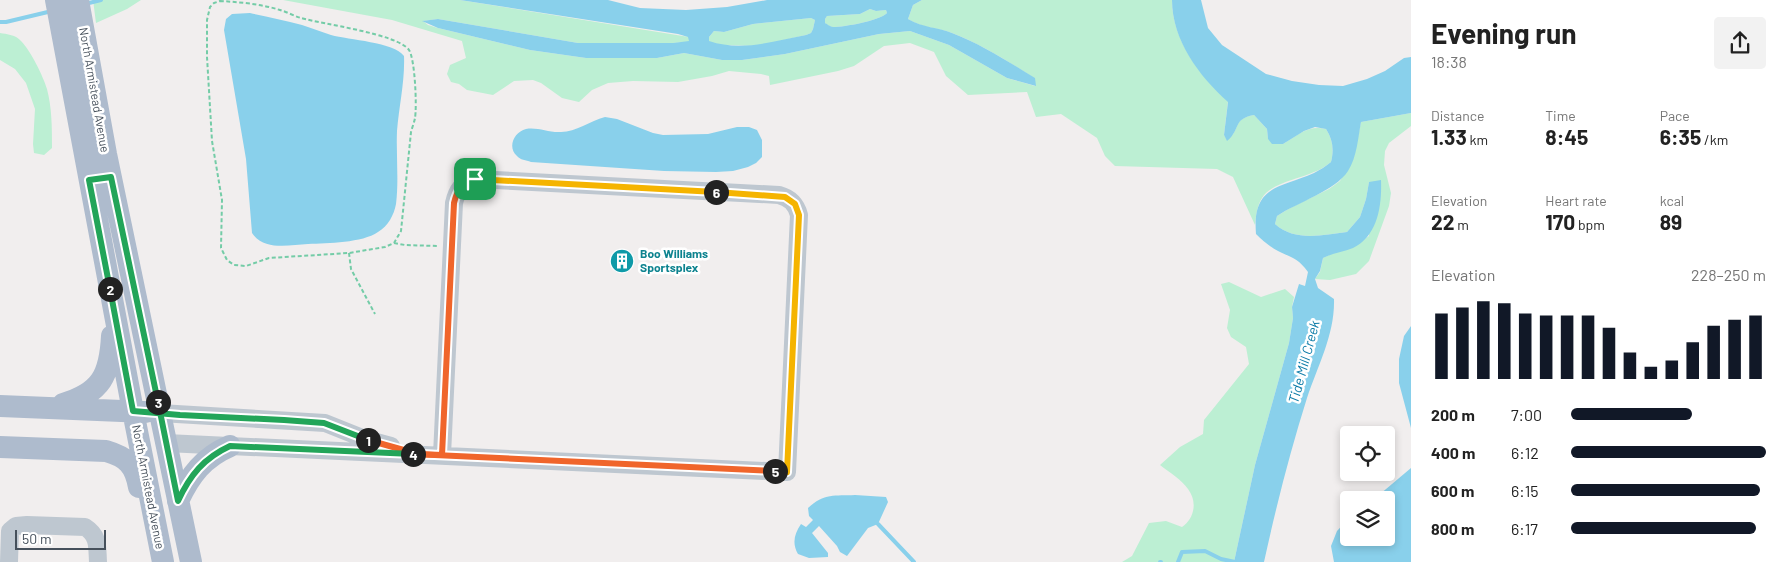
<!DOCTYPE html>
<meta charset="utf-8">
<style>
body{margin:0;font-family:Barlow,sans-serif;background:#f2f2f2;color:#222;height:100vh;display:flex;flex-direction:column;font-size:19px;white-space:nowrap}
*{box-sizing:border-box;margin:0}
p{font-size:16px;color:#767676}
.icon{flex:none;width:28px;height:28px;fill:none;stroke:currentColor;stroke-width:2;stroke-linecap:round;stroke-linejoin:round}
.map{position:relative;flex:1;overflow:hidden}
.details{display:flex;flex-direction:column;background:#fff;width:375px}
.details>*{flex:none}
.fabs{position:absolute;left:1340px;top:426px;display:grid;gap:10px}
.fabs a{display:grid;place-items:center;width:55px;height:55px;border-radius:5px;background:#fff;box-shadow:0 2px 8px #0003;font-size:25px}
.scale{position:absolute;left:15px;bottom:12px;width:91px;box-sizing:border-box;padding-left:5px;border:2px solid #46505b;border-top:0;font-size:14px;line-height:18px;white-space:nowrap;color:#46505b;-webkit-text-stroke:4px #fff;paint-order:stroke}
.pin{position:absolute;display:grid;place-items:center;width:42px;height:42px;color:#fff;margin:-21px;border-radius:10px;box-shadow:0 2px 8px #0006}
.km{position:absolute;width:25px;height:25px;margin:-12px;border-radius:50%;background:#222;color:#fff;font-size:14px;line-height:25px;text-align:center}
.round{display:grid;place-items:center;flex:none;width:52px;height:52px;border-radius:5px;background:#f2f2f2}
.headline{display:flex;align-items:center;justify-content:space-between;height:85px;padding:0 20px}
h1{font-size:28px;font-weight:700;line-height:38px}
.figures{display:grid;grid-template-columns:repeat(3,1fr);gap:8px;height:85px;padding:5px 20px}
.figures div{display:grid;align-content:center}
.figures b{font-size:21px;font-weight:700}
.figures small{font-size:14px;font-weight:400}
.figures p{font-size:14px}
.chart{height:140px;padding:10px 20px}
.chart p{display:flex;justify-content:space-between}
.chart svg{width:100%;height:90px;margin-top:5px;stroke:#111827;stroke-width:6}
ul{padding:0 20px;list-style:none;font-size:16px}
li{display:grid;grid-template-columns:80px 60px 1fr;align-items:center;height:38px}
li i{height:12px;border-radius:6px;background:#111827}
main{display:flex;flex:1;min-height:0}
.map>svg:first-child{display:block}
</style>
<main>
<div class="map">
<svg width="1411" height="562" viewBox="0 0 1411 562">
<rect width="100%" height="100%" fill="#f1eeee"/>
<path fill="#bcefd3" d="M 93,0 L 141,0 L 127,9 L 96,23 Z
M 283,0 L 460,0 L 689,37 L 689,42 L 673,43 L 578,43 L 438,19 L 423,21 L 428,25 L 438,28 L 530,50 L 586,58 L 657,58 L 684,53 L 722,60 L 742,60 L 785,54 L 879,34 L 910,31 L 949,45 L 1007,78 L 1035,86 L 1034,78 C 1009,62 981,44 952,33 C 936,27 925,29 908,19 L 913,5 L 922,0 L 1172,0 C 1172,40 1200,76 1228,101 L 1224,135 L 1227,140 C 1241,131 1231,119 1254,115 L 1267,129 L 1268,139 L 1283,144 C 1299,135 1307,125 1326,129 C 1333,140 1334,150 1331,162 C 1326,166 1320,170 1314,172 C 1299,179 1271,183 1262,198 C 1257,206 1256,216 1255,225 L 1233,177 L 1217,169 L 1115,166 L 1105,156 L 1097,138 L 1061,114 L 1036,117 L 1027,92 L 968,95 L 946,76 L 934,52 L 910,43 L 884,46 L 854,66 L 838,71 L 770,85 L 769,76 L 761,74 L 729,71 L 712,76 L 678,82 L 633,81 L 608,83 L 592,90 L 579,102 L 562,98 L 541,83 L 533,80 L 514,81 L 493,95 L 467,90 L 459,84 L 451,82 L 447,74 L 450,65 L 466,58 L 462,41 L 392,20 Z
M 870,9 L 876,11 L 886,10 L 887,13 C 879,21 844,27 833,27 C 831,27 827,25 825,23 L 825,19 L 827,16 L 860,14 Z
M 811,18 L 815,20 L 813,29 L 811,33 L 806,35 L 758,46 L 720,45 L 709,42 L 709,37 L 714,31 L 724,32 L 753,24 Z
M 0,33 C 7,34 16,35 21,41 C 31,51 43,76 47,89 C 52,108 52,128 52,148 L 44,155 L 34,153 L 33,144 L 35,109 L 26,83 L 15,69 L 0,60 Z
M 1411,113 L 1411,126 L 1389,143 L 1385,151 L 1384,165 L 1391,193 L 1389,206 L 1369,261 L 1356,274 L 1330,280 L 1315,279 L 1320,272 L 1323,258 L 1331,254 L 1353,247 L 1369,236 L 1369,182 L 1366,199 L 1360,217 L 1347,232 C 1322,235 1295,242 1275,224 L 1277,216 L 1290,208 L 1329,189 L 1340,181 L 1354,156 L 1361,122 Z
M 1229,282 L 1261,297 L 1285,289 L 1294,297 L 1292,307 L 1293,318 L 1289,343 L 1255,465 L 1234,562 L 1122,562 L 1132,556 L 1149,523 L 1166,521 L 1182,527 C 1194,519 1198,502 1188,489 C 1182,480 1169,472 1160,465 L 1180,447 L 1203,434 L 1204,420 L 1249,364 L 1246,347 L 1231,337 L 1227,328 L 1230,310 L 1221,284 Z"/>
<path fill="#89d0eb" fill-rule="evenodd" d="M 460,0 L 608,0 L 640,8 L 686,10 L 727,7 L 767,0 L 922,0 L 913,5 L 908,19 C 924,28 937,27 952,33 C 981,44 1009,62 1035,78 L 1036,86 L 1007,78 L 949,45 L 910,31 L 879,34 L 785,54 L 742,60 L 722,60 L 684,53 L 657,58 L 586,58 L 530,50 L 438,28 L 422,21 L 438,19 L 578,43 L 673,43 L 689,41 L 688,37 L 678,34 ZM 870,9 L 876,11 L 886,10 L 887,13 C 879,21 844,27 833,27 C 831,27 827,24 825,23 L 825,19 L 827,16 L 860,14 ZM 811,18 L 815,20 L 813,29 L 811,33 L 806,35 C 774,41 741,52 709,41 L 709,37 L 714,31 L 724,32 L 753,24 Z
M 1172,0 L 1201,0 L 1208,28 L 1222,45 L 1266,74 L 1292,81 L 1319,85 L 1343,86 L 1367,79 L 1385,71 L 1404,58 L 1411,57 L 1411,113 L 1361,122 C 1358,138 1357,157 1348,171 C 1335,191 1298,202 1277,216 L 1275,224 C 1295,242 1322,235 1347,232 L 1360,217 L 1366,199 L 1369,182 L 1381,180 C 1382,205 1378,236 1353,248 C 1343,252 1333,253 1323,258 L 1320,271 L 1315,279 L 1318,288 L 1334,299 C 1335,334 1318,365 1307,398 C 1290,452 1276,507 1264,562 L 1234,562 L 1255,465 L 1289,343 L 1293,318 L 1292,307 L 1299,284 L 1305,286 L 1308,272 C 1298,258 1292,258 1278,251 C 1270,247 1262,240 1256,234 C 1252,185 1280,188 1314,173 C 1320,170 1326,166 1331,162 C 1334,150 1333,140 1326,129 L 1315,127 L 1304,131 L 1283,144 L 1272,144 L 1268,139 L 1267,129 L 1254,115 C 1232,119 1241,130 1227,141 L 1224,135 L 1228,102 C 1199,76 1172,40 1172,0 Z
M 250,13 C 267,17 285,20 302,25 C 312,28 321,32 331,35 C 349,40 394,42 404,56 C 405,81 399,106 397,131 C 396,155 399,180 396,204 C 394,215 388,226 378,232 C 362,243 328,243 308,244 C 289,245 264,251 252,233 L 246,159 L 224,30 L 226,19 L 232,14 Z
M 605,117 L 617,119 L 653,133 L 663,135 L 708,134 L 737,127 L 749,127 L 757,130 L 762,140 L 762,157 L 756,163 L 748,167 L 733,171 L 716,172 L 664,171 L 531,162 C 526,160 520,160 517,156 C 507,147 514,132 526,129 C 538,127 549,133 561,132 C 576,132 590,121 605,117 Z
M 1411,326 L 1411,428 L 1399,383 L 1399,359 L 1404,336 Z
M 1411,465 L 1411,562 L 1334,562 L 1331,546 L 1337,531 L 1349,518 L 1349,538 L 1386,538 L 1386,500 L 1373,500 L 1411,468 Z
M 855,495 L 886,497 L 888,502 L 878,524 L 868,528 L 847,556 L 840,552 L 837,546 L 819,526 L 812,533 L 828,553 L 828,557 L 809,558 L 798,554 C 792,544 794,534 801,524 L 806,527 L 813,520 L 809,516 L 808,508 C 824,493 835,496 855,495 Z"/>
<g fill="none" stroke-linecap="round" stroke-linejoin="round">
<path stroke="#89d0eb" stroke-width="4" d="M 85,4 L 101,0
M 0,22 L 6,22 L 52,11
M 878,524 L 914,562
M 1160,562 L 1161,562
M 1178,562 L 1182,552 L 1205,551 L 1221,559 L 1235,562"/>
<path stroke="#74cca7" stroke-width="2" stroke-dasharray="4 2.5" stroke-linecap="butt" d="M 220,1 C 239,2 261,4 280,10 C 287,12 294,16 301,18 C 322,24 398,34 409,50 C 415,59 417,106 415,118 C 414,123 412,128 411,132 L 401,231 L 394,243 L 385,247 L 349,253 L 269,258 L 246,266 L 234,265 L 227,260 L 221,248 L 222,200 L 212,141 L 207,57 L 207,20 L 210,7 L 214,3 Z
M 394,243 L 405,245 L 437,246
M 349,253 L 351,269 L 375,314"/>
<path stroke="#bec7d0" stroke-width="18" d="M 160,413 L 325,423 L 365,439 L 391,446
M 166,443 L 787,472 L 799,215 C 796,204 790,198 779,195 L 475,179 C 462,183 457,190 454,203 L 442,455
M 9,562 L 10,531 L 16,526 L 27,525 L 85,527 C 99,536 97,546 98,562"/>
<path stroke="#aebbcd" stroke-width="22" d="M 56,0 L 133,411 L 163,562
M 78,0 L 106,154 L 191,562
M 63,404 C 101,393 110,375 112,336
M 0,406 L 146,412
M 0,447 L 106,451 C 127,457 135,465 139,487
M 178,501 C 190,475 204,457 230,446"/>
</g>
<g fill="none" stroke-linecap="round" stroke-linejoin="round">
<g stroke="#fff" stroke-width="10">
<path id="split-1" d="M 368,440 L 418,454 L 442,455 L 454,203 C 457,190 462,183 475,179"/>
</g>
<g stroke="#fff" stroke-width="10">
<path id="split-2" d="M 110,289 L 133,411 L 180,415 L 284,420 L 324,423 L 368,440"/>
</g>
<g stroke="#fff" stroke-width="10">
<path id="split-3" d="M 110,289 L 89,180 L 111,177 L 158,402"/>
</g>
<g stroke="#fff" stroke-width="10">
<path id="split-4" d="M 158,402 L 178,501 C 190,475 204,458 230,446 L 413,454"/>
</g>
<g stroke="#fff" stroke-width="10">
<path id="split-5" d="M 413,454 L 775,471"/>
</g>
<g stroke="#fff" stroke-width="10">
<path id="split-6" d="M 716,192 L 785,197 L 795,204 L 799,215 L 787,472 L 775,471"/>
</g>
<g stroke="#fff" stroke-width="10">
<path id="split-7" d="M 475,179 L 716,192"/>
</g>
<use href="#split-1" stroke="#f0652b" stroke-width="6"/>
<use href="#split-2" stroke="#22a559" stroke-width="6"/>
<use href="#split-3" stroke="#22a559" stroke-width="6"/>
<use href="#split-4" stroke="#22a559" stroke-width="6"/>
<use href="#split-5" stroke="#f0652b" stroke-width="6"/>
<use href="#split-6" stroke="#f5b400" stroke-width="6"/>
<use href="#split-7" stroke="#f5b400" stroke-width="6"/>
</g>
<defs>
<g id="building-disc" transform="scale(1.25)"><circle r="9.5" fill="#0f9aa8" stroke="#fff"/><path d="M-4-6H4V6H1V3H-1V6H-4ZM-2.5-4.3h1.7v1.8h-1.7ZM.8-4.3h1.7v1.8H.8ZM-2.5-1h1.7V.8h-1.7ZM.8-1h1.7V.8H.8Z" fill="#fff"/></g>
</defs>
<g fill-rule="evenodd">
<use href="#building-disc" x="622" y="261"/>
</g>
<g text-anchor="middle" stroke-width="5" stroke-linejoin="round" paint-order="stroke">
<g font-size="12" fill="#46505b" stroke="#fff">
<text transform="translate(94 90) rotate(80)" y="4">North Armistead Avenue</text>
<text transform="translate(148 487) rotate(79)" y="4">North Armistead Avenue</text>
</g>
<g font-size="12" font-weight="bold" fill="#0d838f" stroke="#fff" text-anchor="start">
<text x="640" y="258">Boo Williams<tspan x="640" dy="14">Sportsplex</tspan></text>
</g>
<g font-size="14" font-style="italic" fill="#0d7ca8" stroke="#fff">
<text transform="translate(1304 362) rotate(-75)" y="5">Tide Mill Creek</text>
</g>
</g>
</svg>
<div class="fabs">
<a><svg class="icon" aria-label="locate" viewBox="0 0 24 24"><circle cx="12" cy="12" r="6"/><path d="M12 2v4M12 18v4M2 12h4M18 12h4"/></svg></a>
<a><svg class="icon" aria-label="layers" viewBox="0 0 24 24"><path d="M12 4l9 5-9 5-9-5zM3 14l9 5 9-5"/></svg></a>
</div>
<div class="scale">50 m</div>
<div class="pin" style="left:475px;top:179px;background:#1e9e55"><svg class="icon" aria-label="arrive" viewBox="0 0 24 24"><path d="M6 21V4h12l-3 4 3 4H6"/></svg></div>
<b class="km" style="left:368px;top:440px">1</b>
<b class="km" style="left:110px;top:289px">2</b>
<b class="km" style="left:158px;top:402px">3</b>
<b class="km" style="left:413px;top:454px">4</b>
<b class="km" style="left:775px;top:471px">5</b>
<b class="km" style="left:716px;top:192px">6</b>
</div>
<section class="details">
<div class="headline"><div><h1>Evening run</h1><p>18:38</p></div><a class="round"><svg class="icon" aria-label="share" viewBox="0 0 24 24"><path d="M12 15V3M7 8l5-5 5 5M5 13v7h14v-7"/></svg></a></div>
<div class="figures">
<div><p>Distance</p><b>1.33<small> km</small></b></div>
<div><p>Time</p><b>8:45</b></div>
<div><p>Pace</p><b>6:35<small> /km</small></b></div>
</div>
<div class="figures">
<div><p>Elevation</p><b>22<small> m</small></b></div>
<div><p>Heart rate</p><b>170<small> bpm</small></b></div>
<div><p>kcal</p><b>89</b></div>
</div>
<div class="chart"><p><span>Elevation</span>228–250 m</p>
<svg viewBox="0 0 160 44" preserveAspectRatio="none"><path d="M5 44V12M15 44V9M25 44V6M35 44V7M45 44V12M55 44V13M65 44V13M75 44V13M85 44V19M95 44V31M105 44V38M115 44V35M125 44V26M135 44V18M145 44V15M155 44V13"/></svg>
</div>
<ul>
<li><b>200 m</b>7:00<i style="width:62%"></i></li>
<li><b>400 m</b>6:12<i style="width:100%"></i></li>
<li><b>600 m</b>6:15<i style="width:97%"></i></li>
<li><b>800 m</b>6:17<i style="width:95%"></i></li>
</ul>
</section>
</main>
